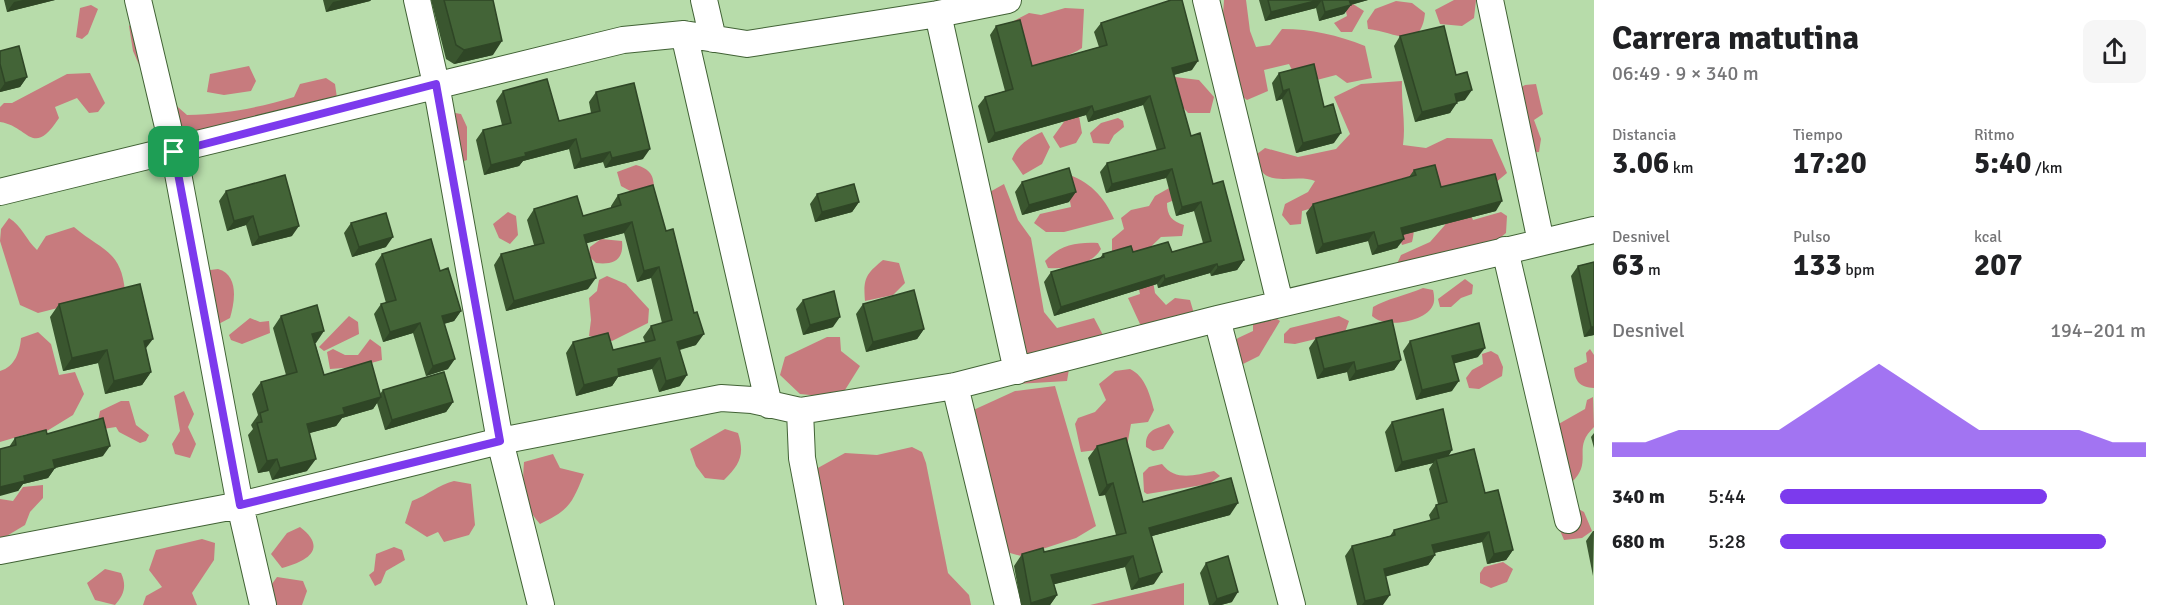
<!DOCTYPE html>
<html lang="es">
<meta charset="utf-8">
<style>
body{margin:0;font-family:Signika,sans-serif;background:#f6f6f6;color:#202124;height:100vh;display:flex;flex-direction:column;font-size:22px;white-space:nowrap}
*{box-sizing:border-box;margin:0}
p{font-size:20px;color:#757577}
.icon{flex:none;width:33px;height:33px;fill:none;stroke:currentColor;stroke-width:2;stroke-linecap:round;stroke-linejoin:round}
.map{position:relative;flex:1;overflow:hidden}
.details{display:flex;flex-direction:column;background:#fff;width:570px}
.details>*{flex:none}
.pin{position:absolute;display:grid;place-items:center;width:51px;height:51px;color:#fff;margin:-26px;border-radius:12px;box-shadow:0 3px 9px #0006}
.round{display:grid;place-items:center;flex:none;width:63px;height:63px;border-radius:12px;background:#f6f6f6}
.overview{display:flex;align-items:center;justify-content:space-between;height:102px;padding:0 18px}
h1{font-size:33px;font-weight:700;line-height:45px}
.stats{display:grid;grid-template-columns:repeat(3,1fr);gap:9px;height:102px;padding:6px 18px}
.stats div{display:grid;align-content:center}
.stats b{font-size:30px;font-weight:700}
.stats small{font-size:16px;font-weight:400}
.stats p{font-size:16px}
.chart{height:168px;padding:12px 18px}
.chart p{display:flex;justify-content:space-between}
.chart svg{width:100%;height:108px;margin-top:6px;fill:#7c3aed;opacity:.7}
ul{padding:0 18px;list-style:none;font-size:20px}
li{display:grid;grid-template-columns:96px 72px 1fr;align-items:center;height:45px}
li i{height:15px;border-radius:8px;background:#7c3aed}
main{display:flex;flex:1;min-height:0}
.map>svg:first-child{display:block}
</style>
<main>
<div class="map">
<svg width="1594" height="605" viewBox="0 0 1594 605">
<rect width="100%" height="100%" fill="#b7dcaa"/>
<path fill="#c77b7e" d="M 1224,0 L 1246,0 L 1250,31 L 1256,47 L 1270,45 L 1282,29 C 1312,29 1337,35 1365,46 L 1372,78 L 1347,83 L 1336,75 L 1313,81 L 1292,70 L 1289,64 L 1264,70 L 1268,91 L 1247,100 L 1234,90 L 1222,29 Z
M 1454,0 L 1476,0 L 1474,18 L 1462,26 L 1440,24 L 1435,10 Z
M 1396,1 L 1412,3 L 1425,13 C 1421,53 1393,31 1368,29 L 1367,21 L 1375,9 Z
M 1353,4 L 1364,11 L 1352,32 L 1341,32 L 1334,23 L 1347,16 L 1345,7 Z
M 91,5 L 98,9 L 88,34 L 82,39 L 76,37 L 80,8 Z
M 1065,8 L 1084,9 L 1082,48 C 1069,57 1056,57 1043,67 L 1031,65 L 1010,23 L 1029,13 L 1041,15 Z
M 135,20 L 163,94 L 187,115 C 225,114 258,108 294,97 L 300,84 L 326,78 L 335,84 L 338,105 L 171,137 L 159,124 L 147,98 L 144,76 L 133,51 L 129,26 Z
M 249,66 L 256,81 L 251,91 L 224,95 L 207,92 L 210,74 Z
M 90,73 L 105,103 L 98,112 L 89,113 L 77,98 L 55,107 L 59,118 C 32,159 29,126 0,122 L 0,107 L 4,103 L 12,103 L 67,74 Z
M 1175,77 L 1199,80 L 1214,97 L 1210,113 L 1188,113 L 1162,84 Z
M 1402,81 C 1401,103 1406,123 1403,145 L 1426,148 L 1447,138 L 1492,139 L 1507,173 L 1495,183 L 1460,189 L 1473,220 L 1501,212 L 1507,216 L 1506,233 L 1491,245 L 1396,266 L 1401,255 L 1430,242 L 1445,225 L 1432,171 L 1400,179 C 1408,199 1418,220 1412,242 L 1402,245 L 1393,217 L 1341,200 L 1302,211 L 1301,224 L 1290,225 L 1282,215 L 1285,204 L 1308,192 L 1315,181 C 1294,172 1258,193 1257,154 L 1265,148 L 1298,157 L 1336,149 L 1350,134 L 1334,97 L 1361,84 Z
M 1536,84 L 1543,114 L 1534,120 L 1541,139 L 1539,152 L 1523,153 L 1507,138 L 1500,100 L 1525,85 Z
M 449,112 L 461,114 L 467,127 L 467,160 L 456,164 Z
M 1079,116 L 1082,133 L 1076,143 L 1060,148 L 1053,137 L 1066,119 Z
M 1118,118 L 1123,121 L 1124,127 L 1114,135 L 1109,144 L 1093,143 L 1090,133 L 1101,123 Z
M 1042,132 L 1050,147 L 1042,164 L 1023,175 L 1012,159 C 1017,145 1029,138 1042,132 Z
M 636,165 C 650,169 654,175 654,189 L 632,192 L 621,186 L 617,172 Z
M 1065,174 C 1088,179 1105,198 1114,219 L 1064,232 L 1046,232 L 1034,223 L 1040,214 L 1071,207 Z
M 1004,184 L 1018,220 L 1031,238 L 1044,312 L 1057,328 L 1094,318 L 1104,337 L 1071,357 L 1067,381 L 1015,384 L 1006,356 L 979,198 Z
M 1171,187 L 1184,196 L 1167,203 C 1167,216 1172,221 1184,225 L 1182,236 L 1161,237 L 1138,259 L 1112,252 L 1112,239 L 1124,229 L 1121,218 L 1131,210 L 1149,206 L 1155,196 Z
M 508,212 L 516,216 L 518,235 L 510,244 L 499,238 L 493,224 Z
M 9,218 C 22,226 26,240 37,250 L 46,236 L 74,227 C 102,251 121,250 125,291 L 38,313 L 20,305 L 0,241 L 1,229 Z
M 601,239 L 622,241 C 624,260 614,265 596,263 L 589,256 L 590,247 Z
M 1098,243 L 1101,249 C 1091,266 1067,269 1048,268 L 1045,261 C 1060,245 1076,242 1098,243 Z
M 883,260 L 899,263 L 905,283 L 893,295 L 865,301 C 863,278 866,274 883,260 Z
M 218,269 C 239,275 235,301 230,318 L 211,328 L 195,289 L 210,270 Z
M 1152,275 L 1155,293 L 1166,305 L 1175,298 L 1190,300 L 1195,317 L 1154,326 L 1140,324 L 1128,298 L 1140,294 L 1136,276 Z
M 607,276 L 626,284 L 649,309 L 648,323 L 612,341 L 589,336 L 591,320 L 589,298 L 597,291 L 599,280 Z
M 1465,279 L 1473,285 L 1472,294 L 1461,298 L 1451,307 L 1440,307 L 1438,299 Z
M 1423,288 L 1433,290 C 1434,294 1435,301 1433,305 C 1426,322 1385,329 1372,316 L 1373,307 C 1386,299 1407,295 1423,288 Z
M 349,316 L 358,322 L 359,334 L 324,351 L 319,347 Z
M 1339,316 L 1349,321 L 1345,332 L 1295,344 L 1284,343 L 1284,334 L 1290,328 Z
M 1274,317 L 1280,321 L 1259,356 L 1243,364 L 1232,358 L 1228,347 L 1238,338 L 1253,331 L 1253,322 Z
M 250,318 L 260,322 L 269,321 L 270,333 L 242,344 L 231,340 L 229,335 Z
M 38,332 L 51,344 L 59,375 L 75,372 L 84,394 L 73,415 L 42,434 L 27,434 L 0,442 L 0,371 C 15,367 20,351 21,338 Z
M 827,337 L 840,337 L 841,351 L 860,366 L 840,398 L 800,394 L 780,375 L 785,357 Z
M 370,339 L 381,347 L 382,360 L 357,367 L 330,369 L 327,352 L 333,349 L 345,355 L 358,355 Z
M 1590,349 L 1594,355 L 1594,388 C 1580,387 1575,382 1574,368 L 1587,362 L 1586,353 Z
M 1491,351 L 1498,355 L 1503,367 L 1502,376 L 1479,389 L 1469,388 L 1466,378 L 1472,370 L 1483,364 L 1482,354 Z
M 1130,369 C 1145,376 1150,395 1154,410 L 1148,422 L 1131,424 L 1127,446 L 1081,452 L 1075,424 L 1078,418 L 1095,412 L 1106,400 L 1099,384 L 1115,371 Z
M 1055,386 L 1096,526 L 1076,538 L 1021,556 L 1003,551 L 969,412 L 1015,391 Z
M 184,391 L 194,414 L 188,427 L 196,444 L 190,458 L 175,454 L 172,444 L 180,431 L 174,396 Z
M 1593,397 L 1594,427 C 1571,449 1594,460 1572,482 L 1548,430 L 1585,409 L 1587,400 Z
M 121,401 L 129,401 L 136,425 L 149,435 L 146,441 L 140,443 L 119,432 L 116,427 L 103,429 L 98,421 L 100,411 Z
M 1169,424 L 1174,432 L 1163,449 L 1153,451 L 1146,447 C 1145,430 1155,429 1169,424 Z
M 725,429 L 738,433 C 745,454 740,465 724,480 L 705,478 L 696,466 L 690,449 Z
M 912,447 L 922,452 L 926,463 L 948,573 L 969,595 L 971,605 L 833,605 L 816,469 L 845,453 L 877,455 Z
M 553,454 L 560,468 L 584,474 C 572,504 569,510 540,524 C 523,505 522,488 524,462 Z
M 1162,464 C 1176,482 1195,475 1214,471 L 1220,476 L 1209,484 L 1147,494 L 1144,492 L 1143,473 L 1149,467 Z
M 454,481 L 471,484 L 475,525 L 469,535 L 444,542 L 438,532 L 427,537 L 405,523 L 412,501 C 428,495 438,485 454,481 Z
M 43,485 L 43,498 L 30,512 L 25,525 L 0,540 L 0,499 L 13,501 L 23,487 Z
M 1575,507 L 1584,512 L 1592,531 L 1582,538 L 1564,540 L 1559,528 Z
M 300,527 C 329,549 306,562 282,568 L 271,554 L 287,533 Z
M 202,539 L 215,543 L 214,560 L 192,593 L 197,605 L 143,605 L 146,596 L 162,587 L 149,570 L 156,550 Z
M 394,547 L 402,550 L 405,560 L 386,571 L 381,583 L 375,586 L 369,575 L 374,571 L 376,554 Z
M 1503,562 L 1513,569 L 1507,582 L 1491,588 L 1480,583 L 1480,573 L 1484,567 Z
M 105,569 L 121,573 C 127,586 124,595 115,605 L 95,600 L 87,583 Z
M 277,577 L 303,581 L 307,591 L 302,605 L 271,605 L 269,588 Z
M 1184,583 L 1184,605 L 1090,605 Z"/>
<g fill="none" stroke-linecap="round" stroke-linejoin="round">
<g stroke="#416235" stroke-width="28">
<path id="minor" d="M 138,0 L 174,152 L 240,505 L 263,605
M 417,0 L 436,84 L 500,441 L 541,605
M 704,0 L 713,39
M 1206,0 L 1280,303
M 1490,0 L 1541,242
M 938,14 L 1017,371
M 684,34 L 769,405
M 0,192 L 623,40 L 684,34 L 747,44 L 938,14 L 1008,0
M 1505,250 L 1568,520
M 1217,319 L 1292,605
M 955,386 L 1008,605
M 800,411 L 802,458 L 830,605
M 0,551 L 240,505 L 500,441 L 721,398 L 752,400 L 800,411 L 955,386 L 1217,319 L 1594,230"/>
</g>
<use href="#minor" stroke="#fff" stroke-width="26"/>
</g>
<path fill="#3a562f" d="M 4,0 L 55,0 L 7,12 Z
M 323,0 L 371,0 L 370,1 L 326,12 Z
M 431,0 L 493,0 L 493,55 L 454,64 L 446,59 Z
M 1259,0 L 1368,0 L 1351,5 L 1344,14 L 1319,21 L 1316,8 L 1265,21 Z
M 1101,23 L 1192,70 L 1174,75 L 1191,136 L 1213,184 L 1244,260 L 1237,270 L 1211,276 L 1210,273 L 1158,288 L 1157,284 L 1054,316 L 1044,282 L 1051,272 L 1099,259 L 1103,254 L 1133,252 L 1172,252 L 1203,243 L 1194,211 L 1176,216 L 1166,178 L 1106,193 L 1100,172 L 1107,163 L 1157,151 L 1143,105 L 1088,122 L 1086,115 L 988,143 L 978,106 L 985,97 L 1005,91 L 990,35 L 996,26 L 1032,66 L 1099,47 L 1094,32 Z
M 1400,36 L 1456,75 L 1465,100 L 1456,102 L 1450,113 L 1415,122 L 1394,46 Z
M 0,51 L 27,77 L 20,87 L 0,92 Z
M 1279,73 L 1324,107 L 1334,143 L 1296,153 L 1282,99 L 1276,101 L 1272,83 Z
M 503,91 L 559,121 L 591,113 L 589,102 L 596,92 L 643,159 L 605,168 L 603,162 L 574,169 L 569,149 L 523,161 L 519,166 L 484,175 L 476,140 L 483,130 L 502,125 L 496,101 Z
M 1414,170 L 1441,187 L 1496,211 L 1403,235 L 1397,248 L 1372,255 L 1368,241 L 1316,254 L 1306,213 L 1313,204 L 1409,177 Z
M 1022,182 L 1069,202 L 1022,215 L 1015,192 Z
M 653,185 L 696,345 L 680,350 L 680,386 L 659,392 L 652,369 L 618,377 L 612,386 L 576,396 L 566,353 L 573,342 L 613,350 L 645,342 L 643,337 L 651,326 L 662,323 L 651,278 L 637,282 L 624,233 L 586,243 L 588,289 L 506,311 L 494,265 L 501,254 L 534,245 L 527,220 L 534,209 L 583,216 L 611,208 L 611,206 L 618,195 Z
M 226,191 L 292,236 L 252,246 L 246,225 L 227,231 L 219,201 Z
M 817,194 L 859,202 L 852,212 L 815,222 L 810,204 Z
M 351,223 L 386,247 L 352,257 L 344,233 Z
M 382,254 L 440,271 L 461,311 L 454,321 L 444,324 L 448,369 L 426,376 L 413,333 L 383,342 L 374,314 L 381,304 L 386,303 L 375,264 Z
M 1594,262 L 1594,335 L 1584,337 L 1571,276 L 1578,266 Z
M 803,300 L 833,327 L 803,335 L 796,309 Z
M 59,304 L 146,349 L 151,372 L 142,385 L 105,394 L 98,363 L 63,371 L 50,317 Z
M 863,304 L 924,329 L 917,339 L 866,352 L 856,314 Z
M 281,316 L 316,343 L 315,343 L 324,375 L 380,394 L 383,390 L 453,402 L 446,412 L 385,430 L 377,403 L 373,409 L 342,418 L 336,426 L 309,433 L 307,471 L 272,480 L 269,471 L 258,473 L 248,435 L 253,429 L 251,425 L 258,415 L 252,394 L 261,382 L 286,375 L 273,328 Z
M 1316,338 L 1401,360 L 1394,370 L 1349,381 L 1347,372 L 1317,379 L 1309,348 Z
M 1410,341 L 1478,357 L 1454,363 L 1452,391 L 1416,400 L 1403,351 Z
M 1392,422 L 1452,450 L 1449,455 L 1485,493 L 1513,550 L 1506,560 L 1487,564 L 1482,542 L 1434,553 L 1435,555 L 1428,565 L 1385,576 L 1383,605 L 1357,605 L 1345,556 L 1352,546 L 1390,536 L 1394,530 L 1431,521 L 1429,515 L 1436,505 L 1438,504 L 1429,469 L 1433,463 L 1395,472 L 1385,432 Z
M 1594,433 L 1594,448 L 1591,437 Z
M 47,434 L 103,456 L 55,468 L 48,478 L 23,484 L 18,491 L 9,447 L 15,438 Z
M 1097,446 L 1143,502 L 1230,515 L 1152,536 L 1154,584 L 1131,590 L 1125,567 L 1054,584 L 1057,595 L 1050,605 L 1021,605 L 1014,566 L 1022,554 L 1044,552 L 1116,535 L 1105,495 L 1099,496 L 1088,458 Z
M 1593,531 L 1594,531 L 1593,576 L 1586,541 Z
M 1206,563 L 1232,602 L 1221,605 L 1209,605 L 1200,573 Z"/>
<path fill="#2f4626" d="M 23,0 L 55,0 L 7,12 L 14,2 Z
M 342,0 L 371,0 L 370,1 L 326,12 L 333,2 Z
M 1319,0 L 1322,0 L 1316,8 L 1265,21 L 1271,12 Z
M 1347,0 L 1368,0 L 1342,7 Z
M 1351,5 L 1344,14 L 1319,21 L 1325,12 Z
M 502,41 L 493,55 L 454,64 L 464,50 Z
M 1198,61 L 1192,70 L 1165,77 L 1172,68 Z
M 27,77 L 20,87 L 0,92 L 0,90 L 5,83 Z
M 1289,89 L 1282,99 L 1276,101 L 1283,91 Z
M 1472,90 L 1465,100 L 1448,104 L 1455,94 Z
M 1150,96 L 1143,105 L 1088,122 L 1094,112 Z
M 1457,103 L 1450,113 L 1415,122 L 1422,112 Z
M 1092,106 L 1086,115 L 988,143 L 995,133 Z
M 1341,133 L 1334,143 L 1296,153 L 1303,143 Z
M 576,139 L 569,149 L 523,161 L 519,166 L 484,175 L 491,165 L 525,153 Z
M 650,149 L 643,159 L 605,168 L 612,158 Z
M 610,152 L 603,162 L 574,169 L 581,159 Z
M 1172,169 L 1166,178 L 1106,193 L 1112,184 Z
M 1076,192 L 1069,202 L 1022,215 L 1029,205 Z
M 1502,201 L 1496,211 L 1394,237 L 1401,228 Z
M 859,202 L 852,212 L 815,222 L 822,212 Z
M 1201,202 L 1194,211 L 1176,216 L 1182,207 Z
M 253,216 L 246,225 L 227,231 L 234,221 Z
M 632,222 L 624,233 L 577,246 L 584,235 Z
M 299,226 L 292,236 L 252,246 L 259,237 Z
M 1374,232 L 1368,241 L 1316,254 L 1323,244 Z
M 393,237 L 386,247 L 352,257 L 359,247 Z
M 1404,239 L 1397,248 L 1372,255 L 1378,246 Z
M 1244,260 L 1237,270 L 1211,276 L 1218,267 Z
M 1217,264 L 1210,273 L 1158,288 L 1165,279 Z
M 659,267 L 651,278 L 637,282 L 644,271 Z
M 1164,275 L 1157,284 L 1054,316 L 1061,307 Z
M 596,278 L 588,289 L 506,311 L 514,301 Z
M 461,311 L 454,321 L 435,326 L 442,316 Z
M 840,317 L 833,327 L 803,335 L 810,325 Z
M 420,323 L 413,333 L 383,342 L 390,332 Z
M 1591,327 L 1594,327 L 1594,335 L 1584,337 Z
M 924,329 L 917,339 L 866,352 L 873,342 Z
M 324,331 L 316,343 L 304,346 L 312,334 Z
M 704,334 L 696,345 L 670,352 L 677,342 Z
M 153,339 L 143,352 L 144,341 Z
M 1485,348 L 1478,357 L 1445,366 L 1452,356 Z
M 107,350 L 98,363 L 63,371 L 72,358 Z
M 660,358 L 652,369 L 618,377 L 612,386 L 576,396 L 584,385 L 618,369 Z
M 455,359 L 448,369 L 426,376 L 433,366 Z
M 1401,360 L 1394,370 L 1349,381 L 1356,371 Z
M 1354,362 L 1347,372 L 1317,379 L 1324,369 Z
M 151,372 L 142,385 L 105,394 L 114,381 Z
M 687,375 L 680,386 L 659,392 L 666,381 Z
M 1459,381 L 1452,391 L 1416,400 L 1422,390 Z
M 381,397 L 373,409 L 342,418 L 336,426 L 299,436 L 307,424 L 343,408 Z
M 453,402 L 446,412 L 385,430 L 392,420 Z
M 110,446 L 103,456 L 55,468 L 48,478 L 23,484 L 18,491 L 0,496 L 0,487 L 53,460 Z
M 1452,450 L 1445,460 L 1436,459 L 1433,463 L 1395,472 L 1402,462 Z
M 277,459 L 269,471 L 258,473 L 267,461 Z
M 316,459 L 307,471 L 272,480 L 280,468 Z
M 1113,483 L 1105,495 L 1099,496 L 1107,485 Z
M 1238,503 L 1230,515 L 1141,539 L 1149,528 Z
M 1489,532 L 1482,542 L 1425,555 L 1432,545 Z
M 1513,550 L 1506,560 L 1487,564 L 1494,554 Z
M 1435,555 L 1428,565 L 1377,579 L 1384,569 Z
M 1133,556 L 1125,567 L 1043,587 L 1051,575 Z
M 1162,572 L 1154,584 L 1131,590 L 1139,579 Z
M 1238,592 L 1232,602 L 1221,605 L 1212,605 L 1217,599 Z
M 1057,595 L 1050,605 L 1030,605 L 1031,603 Z
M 1390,595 L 1383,605 L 1362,605 L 1365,601 Z"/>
<path fill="#436437" stroke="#2f4626" stroke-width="1.5" d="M 444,0 L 493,0 L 502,41 L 464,50 L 456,45 Z
M 1171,0 L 1182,0 L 1198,61 L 1172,68 L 1191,136 L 1200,133 L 1213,184 L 1223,181 L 1244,260 L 1218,267 L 1217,264 L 1165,279 L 1164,275 L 1061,307 L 1051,272 L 1104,257 L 1103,254 L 1131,246 L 1133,252 L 1168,242 L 1172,252 L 1211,241 L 1201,202 L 1182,207 L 1172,169 L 1112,184 L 1107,163 L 1165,148 L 1150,96 L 1094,112 L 1092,106 L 995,133 L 985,97 L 1013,89 L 996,26 L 1020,20 L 1032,66 L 1107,45 L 1101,23 Z
M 1268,0 L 1319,0 L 1271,12 Z
M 1322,0 L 1349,0 L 1351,5 L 1325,12 Z
M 1444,26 L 1456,75 L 1467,72 L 1472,90 L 1455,94 L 1457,103 L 1422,112 L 1400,36 Z
M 19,46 L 27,77 L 5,83 L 0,64 L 0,51 Z
M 1314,64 L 1324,107 L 1333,104 L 1341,133 L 1303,143 L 1289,89 L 1283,91 L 1279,73 Z
M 547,79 L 559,121 L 600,111 L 596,92 L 634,83 L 650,149 L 612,158 L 610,152 L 581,159 L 576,139 L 525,153 L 526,156 L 491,165 L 483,130 L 511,123 L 503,91 Z
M 1435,165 L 1441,187 L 1495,174 L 1502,201 L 1401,228 L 1404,239 L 1378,246 L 1374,232 L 1323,244 L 1313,204 L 1416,175 L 1414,170 Z
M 1069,168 L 1076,192 L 1029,205 L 1022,182 Z
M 285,175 L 299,226 L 259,237 L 253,216 L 234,221 L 226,191 Z
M 854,184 L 859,202 L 822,212 L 817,194 Z
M 653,185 L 666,231 L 673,229 L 694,313 L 697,312 L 704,334 L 677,342 L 687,375 L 666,381 L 660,358 L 618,369 L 619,376 L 584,385 L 573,342 L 608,333 L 613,350 L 655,340 L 651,326 L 672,320 L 659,267 L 644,271 L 632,222 L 584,235 L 596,278 L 514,301 L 501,254 L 544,243 L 534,209 L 577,196 L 583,216 L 621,205 L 618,195 Z
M 386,213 L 393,237 L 359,247 L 351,223 Z
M 431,239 L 440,271 L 448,268 L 461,311 L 442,316 L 455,359 L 433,366 L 420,323 L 390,332 L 381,304 L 396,300 L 382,254 Z
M 1594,262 L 1594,327 L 1591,327 L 1578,266 Z
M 140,284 L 153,339 L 144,341 L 151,372 L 114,381 L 107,350 L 72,358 L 59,304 Z
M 914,290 L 924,329 L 873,342 L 863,304 Z
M 834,291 L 840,317 L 810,325 L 803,300 Z
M 317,305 L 324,331 L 312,334 L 324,375 L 371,361 L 381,397 L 343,408 L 345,414 L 307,424 L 316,459 L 280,468 L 277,459 L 267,461 L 257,423 L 262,422 L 260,413 L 268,410 L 261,382 L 297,372 L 281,316 Z
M 1392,320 L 1401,360 L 1356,371 L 1354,362 L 1324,369 L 1316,338 Z
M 1479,323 L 1485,348 L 1452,356 L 1459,381 L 1422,390 L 1410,341 Z
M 444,372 L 453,402 L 392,420 L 383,390 Z
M 1443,409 L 1452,450 L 1402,462 L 1392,422 Z
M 103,418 L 110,446 L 53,460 L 55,468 L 24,476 L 25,481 L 0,487 L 0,449 L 16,445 L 15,438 L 46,430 L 47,434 Z
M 1126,438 L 1143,502 L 1231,478 L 1238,503 L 1149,528 L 1162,572 L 1139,579 L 1133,556 L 1051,575 L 1057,595 L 1031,603 L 1022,554 L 1043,548 L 1044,552 L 1126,533 L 1113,483 L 1107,485 L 1097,446 Z
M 1474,449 L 1485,493 L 1498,490 L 1513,550 L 1494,554 L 1489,532 L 1432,545 L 1435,555 L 1384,569 L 1390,595 L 1365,601 L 1352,546 L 1395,535 L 1394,530 L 1439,518 L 1436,505 L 1447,502 L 1436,459 Z
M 1228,556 L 1238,592 L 1217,599 L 1206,563 Z"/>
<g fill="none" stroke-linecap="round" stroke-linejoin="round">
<g stroke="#fff" stroke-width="12">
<path id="route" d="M 436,84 L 500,441 L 240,505 L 174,152 Z"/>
</g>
<use href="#route" stroke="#7c3aed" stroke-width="8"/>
</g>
</svg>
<div class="pin" style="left:174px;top:152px;background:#1e9e55"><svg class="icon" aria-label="arrive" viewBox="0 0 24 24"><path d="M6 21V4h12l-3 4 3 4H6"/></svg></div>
</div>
<section class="details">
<div class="overview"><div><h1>Carrera matutina</h1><p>06:49 · 9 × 340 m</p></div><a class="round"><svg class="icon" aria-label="share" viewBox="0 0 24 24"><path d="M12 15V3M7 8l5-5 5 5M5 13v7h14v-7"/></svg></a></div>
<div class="stats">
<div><p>Distancia</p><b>3.06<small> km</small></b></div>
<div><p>Tiempo</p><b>17:20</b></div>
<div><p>Ritmo</p><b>5:40<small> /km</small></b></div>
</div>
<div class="stats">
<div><p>Desnivel</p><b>63<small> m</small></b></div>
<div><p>Pulso</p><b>133<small> bpm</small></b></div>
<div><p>kcal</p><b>207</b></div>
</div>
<div class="chart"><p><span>Desnivel</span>194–201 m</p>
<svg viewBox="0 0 160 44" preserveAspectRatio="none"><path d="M0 44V38L10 38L20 33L30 33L40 33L50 33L60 24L70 15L80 6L90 15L100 24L110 33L120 33L130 33L140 33L150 38L160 38V44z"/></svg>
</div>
<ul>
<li><b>340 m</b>5:44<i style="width:73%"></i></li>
<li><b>680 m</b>5:28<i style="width:89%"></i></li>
</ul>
</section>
</main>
